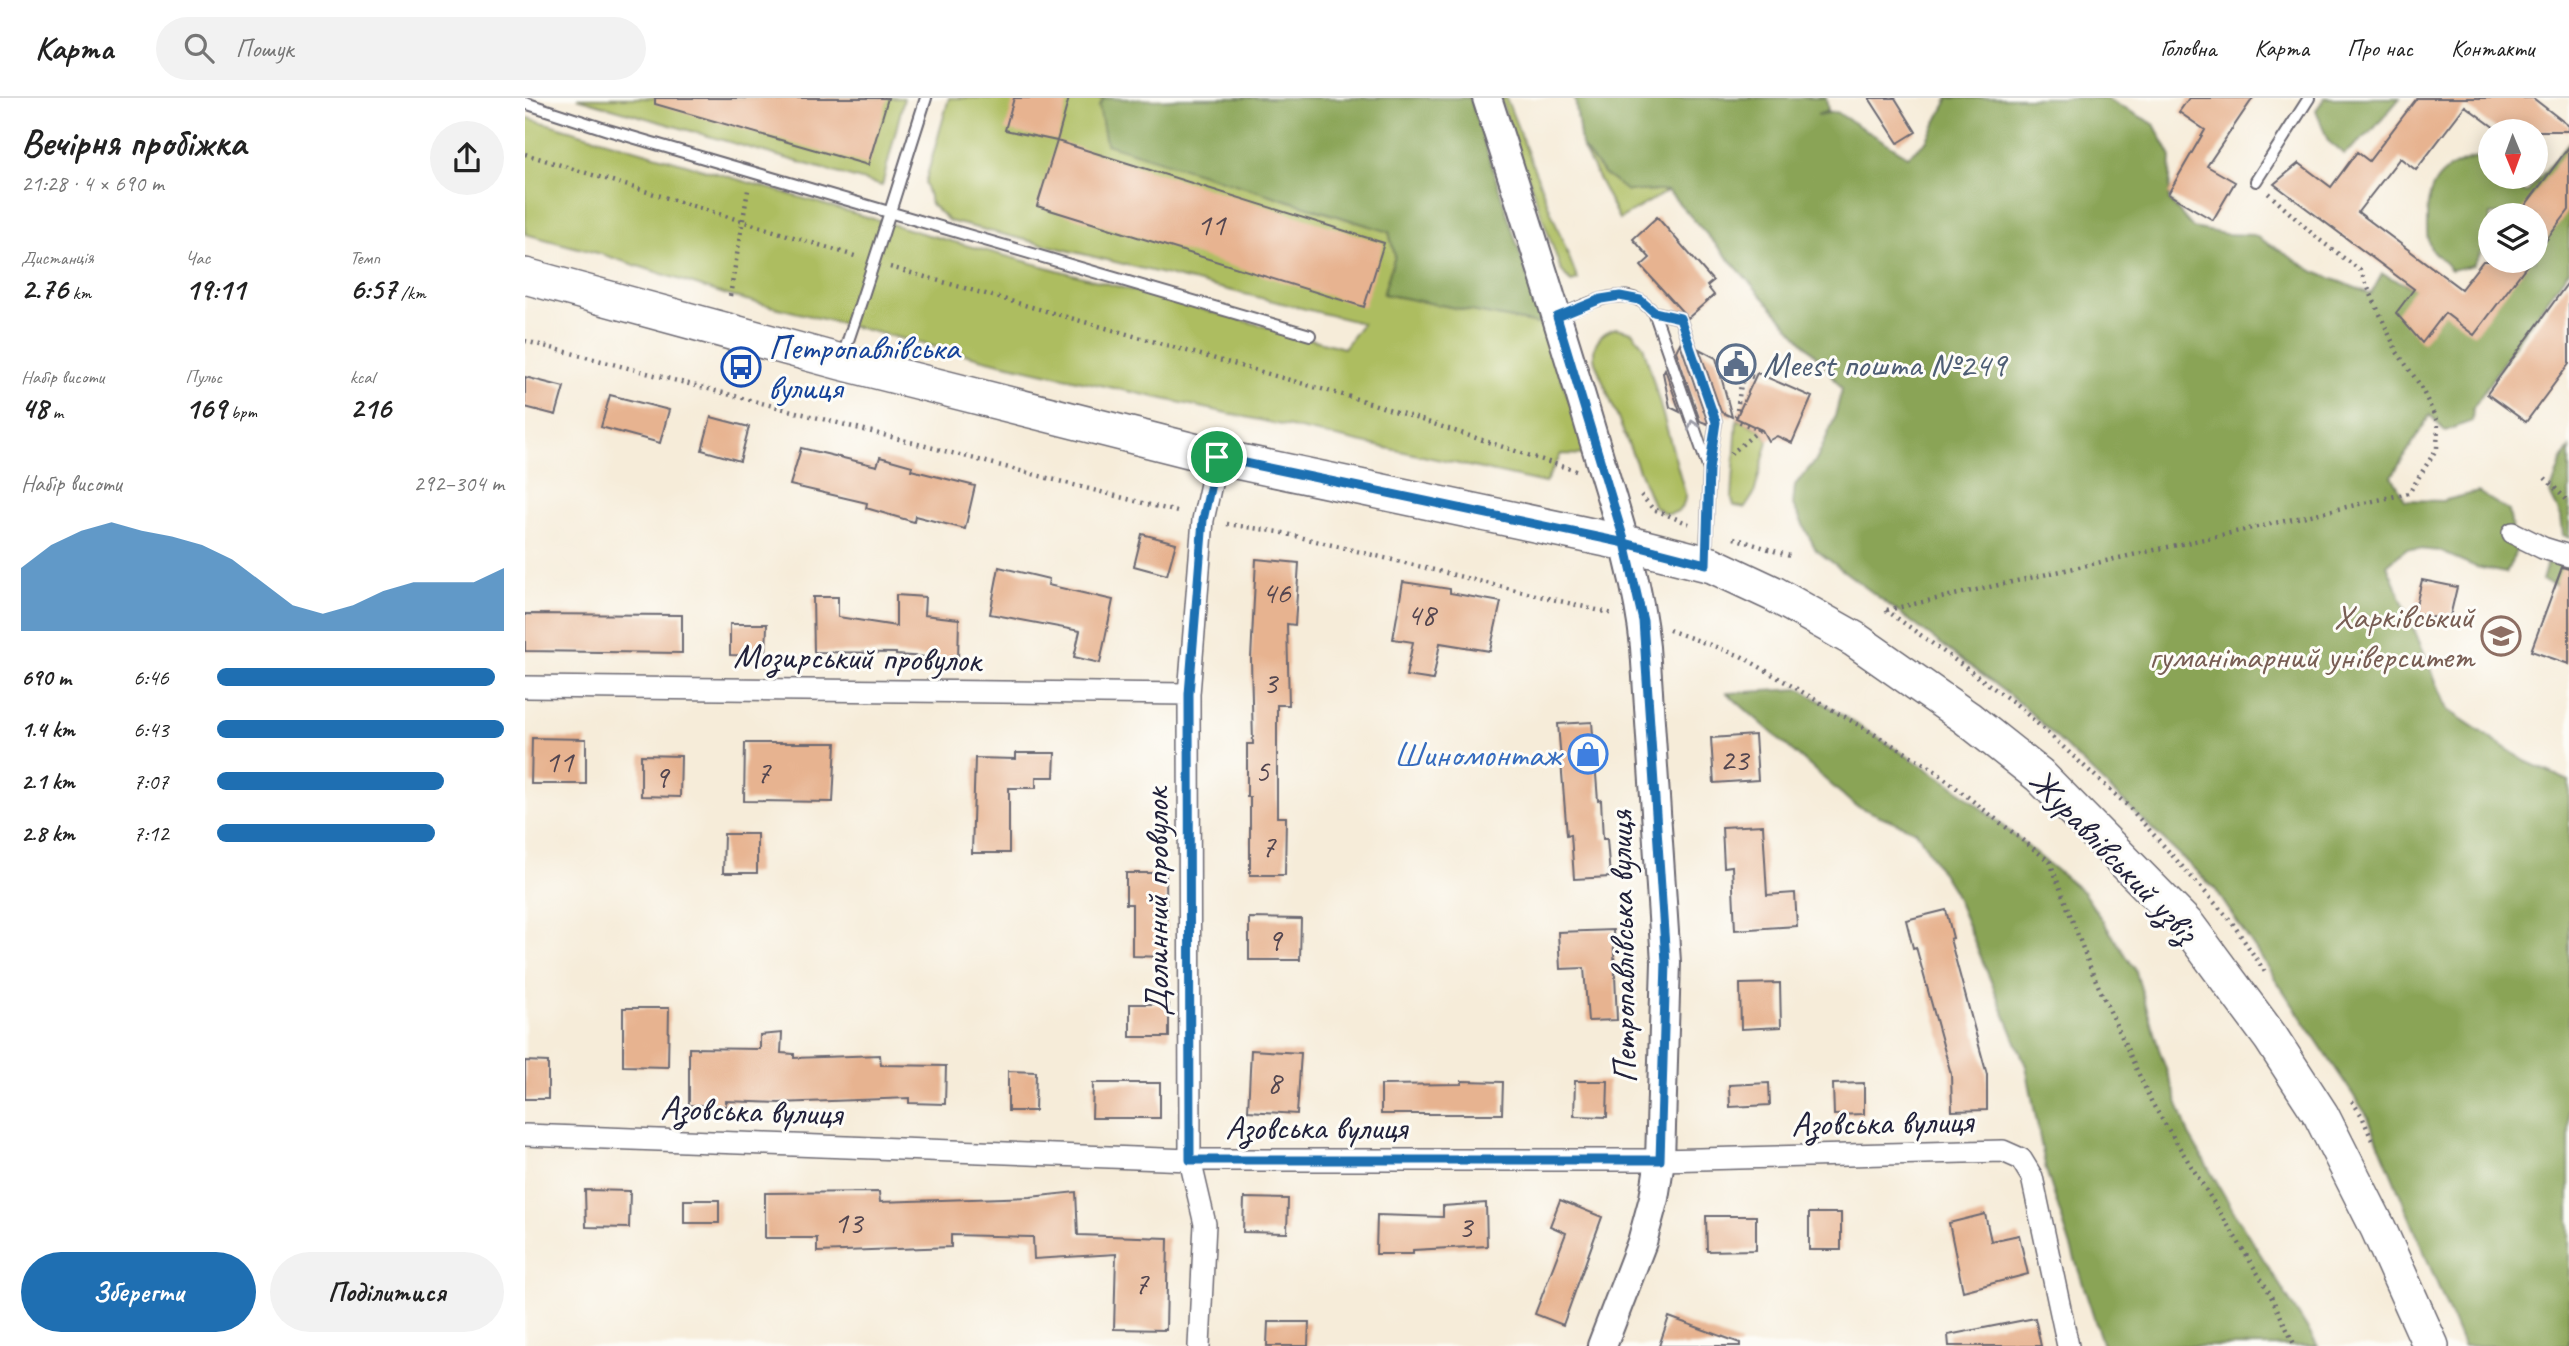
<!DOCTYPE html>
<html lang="uk">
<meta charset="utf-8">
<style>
body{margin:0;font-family:Caveat,sans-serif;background:#f2f2f2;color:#222;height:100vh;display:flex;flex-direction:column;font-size:26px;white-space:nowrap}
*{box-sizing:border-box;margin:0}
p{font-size:23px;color:#767676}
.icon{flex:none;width:38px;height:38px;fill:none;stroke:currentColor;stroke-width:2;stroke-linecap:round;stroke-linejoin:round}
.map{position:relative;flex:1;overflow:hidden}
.details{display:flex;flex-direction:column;background:#fff;width:525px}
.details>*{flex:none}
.needle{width:46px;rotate:179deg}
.tools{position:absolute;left:1953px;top:21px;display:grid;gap:14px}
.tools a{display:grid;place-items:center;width:70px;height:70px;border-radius:50%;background:#fff;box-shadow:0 4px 18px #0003;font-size:35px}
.pin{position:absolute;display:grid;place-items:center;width:60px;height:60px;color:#fff;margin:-30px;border:4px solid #fff;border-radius:50%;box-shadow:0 2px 7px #0007}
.round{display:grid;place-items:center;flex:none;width:74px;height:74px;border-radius:37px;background:#f2f2f2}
.summary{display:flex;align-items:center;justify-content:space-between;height:119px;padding:0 21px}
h1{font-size:38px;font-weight:700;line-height:52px}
.stats{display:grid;grid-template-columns:repeat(3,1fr);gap:10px;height:119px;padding:7px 21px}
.stats div{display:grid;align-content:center}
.stats b{font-size:30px;font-weight:700}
.stats small{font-size:19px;font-weight:400}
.stats p{font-size:19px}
.chart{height:196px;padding:14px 21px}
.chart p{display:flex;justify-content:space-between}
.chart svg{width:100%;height:126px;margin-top:7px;fill:#1f6fb2;opacity:.7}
.action{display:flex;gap:14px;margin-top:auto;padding:14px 21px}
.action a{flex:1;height:80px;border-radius:42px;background:#1f6fb2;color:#fff;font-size:28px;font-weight:700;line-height:80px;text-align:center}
.action a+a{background:#f2f2f2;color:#222}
ul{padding:0 21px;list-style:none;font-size:23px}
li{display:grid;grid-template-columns:112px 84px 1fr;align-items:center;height:52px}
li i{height:18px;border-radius:9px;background:#1f6fb2}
header{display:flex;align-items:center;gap:42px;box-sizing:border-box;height:98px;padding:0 35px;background:#fff;border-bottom:2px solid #e0e0e0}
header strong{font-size:33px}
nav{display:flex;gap:38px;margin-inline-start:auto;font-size:24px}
.search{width:490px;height:63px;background:#f2f2f2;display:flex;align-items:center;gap:18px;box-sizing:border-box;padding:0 24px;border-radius:38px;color:#767676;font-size:26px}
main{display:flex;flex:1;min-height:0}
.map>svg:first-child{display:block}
</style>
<header>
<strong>Карта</strong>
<div class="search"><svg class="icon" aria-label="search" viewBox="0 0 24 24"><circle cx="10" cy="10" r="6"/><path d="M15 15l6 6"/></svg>Пошук</div>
<nav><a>Головна</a><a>Карта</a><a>Про нас</a><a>Контакти</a></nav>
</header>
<main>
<section class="details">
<div class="summary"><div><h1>Вечірня пробіжка</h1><p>21:28 · 4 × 690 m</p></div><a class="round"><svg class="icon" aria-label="share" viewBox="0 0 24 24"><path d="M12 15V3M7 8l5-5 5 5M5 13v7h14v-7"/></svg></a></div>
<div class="stats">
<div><p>Дистанція</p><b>2.76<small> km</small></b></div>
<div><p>Час</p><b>19:11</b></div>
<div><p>Темп</p><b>6:57<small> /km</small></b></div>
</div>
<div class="stats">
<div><p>Набір висоти</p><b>48<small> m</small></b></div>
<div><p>Пульс</p><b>169<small> bpm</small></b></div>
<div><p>kcal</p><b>216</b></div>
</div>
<div class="chart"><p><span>Набір висоти</span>292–304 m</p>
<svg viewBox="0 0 160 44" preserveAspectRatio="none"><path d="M0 44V22L10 14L20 9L30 6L40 9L50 11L60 14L70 19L80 27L90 35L100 38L110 35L120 30L130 27L140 27L150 27L160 22V44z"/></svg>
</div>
<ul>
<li><b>690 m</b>6:46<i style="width:97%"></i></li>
<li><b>1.4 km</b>6:43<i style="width:100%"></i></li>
<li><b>2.1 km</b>7:07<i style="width:79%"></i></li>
<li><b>2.8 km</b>7:12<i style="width:76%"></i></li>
</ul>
<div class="action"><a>Зберегти</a><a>Поділитися</a></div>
</section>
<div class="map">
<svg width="2044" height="1248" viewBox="0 0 2044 1248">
<rect width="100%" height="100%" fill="#fdfcf7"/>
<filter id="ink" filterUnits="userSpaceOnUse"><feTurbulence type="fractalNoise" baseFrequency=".0143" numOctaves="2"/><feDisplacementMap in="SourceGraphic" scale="14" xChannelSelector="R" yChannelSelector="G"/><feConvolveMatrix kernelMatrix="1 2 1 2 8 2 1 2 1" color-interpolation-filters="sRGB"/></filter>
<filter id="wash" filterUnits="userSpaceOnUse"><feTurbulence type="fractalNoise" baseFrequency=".00686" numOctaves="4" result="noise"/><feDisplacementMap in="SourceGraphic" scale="28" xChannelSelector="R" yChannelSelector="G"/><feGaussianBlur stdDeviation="1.57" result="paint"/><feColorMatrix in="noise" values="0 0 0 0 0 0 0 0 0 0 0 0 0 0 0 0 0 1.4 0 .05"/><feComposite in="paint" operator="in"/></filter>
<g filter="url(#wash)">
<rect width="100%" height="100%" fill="#f6ecd9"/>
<path fill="#adbd60" stroke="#68704e" stroke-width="2" d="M 52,0 L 379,0 L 357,88 Z
M 424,0 L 579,0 L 574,8 L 792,112 L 864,134 L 870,158 L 858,196 L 1018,227 L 1063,357 L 1036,356 L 1020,385 L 475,265 L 205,198 L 76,156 L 0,136 L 0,19 L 400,136 L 819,250 L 837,225 L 424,123 L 406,106 L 400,85 Z
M 975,0 L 981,0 L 1053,182 L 1046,184 L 1036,172 Z
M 1056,47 L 1078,75 L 1102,92 L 1143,93 L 1094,121 Z
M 1091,230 L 1107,234 L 1118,247 L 1160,395 C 1161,409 1153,416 1140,416 L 1128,407 L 1070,264 C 1066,247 1074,235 1091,230 Z
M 1212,321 L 1237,332 L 1243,343 L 1229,396 L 1220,410 L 1209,408 L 1207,401 Z"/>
<path fill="#8aa456" stroke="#566348" stroke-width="2" d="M 579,0 C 594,0 644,4 654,0 L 945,0 L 1018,227 L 858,196 L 870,158 L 864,134 L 581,46 L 574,8 Z
M 1050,0 L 1301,0 L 1303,13 L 1292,17 L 1311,14 L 1383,58 L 1401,43 L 1424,0 L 1580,0 L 1629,26 L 1646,59 L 1644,102 L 1668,130 L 1700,136 L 1729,137 L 1790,174 L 1846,196 L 1857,176 L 1921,204 L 1957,195 L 1969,163 L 2011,163 L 2011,117 L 1965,117 L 1965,140 L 1948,167 L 1926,172 C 1921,165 1913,159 1907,152 C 1901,143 1902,131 1902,120 C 1902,78 1922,68 1959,57 L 1965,65 L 1965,79 L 1977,79 L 1984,86 L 2002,95 L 2044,44 L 2044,172 L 1989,248 L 1948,310 L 1947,323 L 1920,333 L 1905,317 L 1867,378 L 1880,402 L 1917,403 L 1953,394 L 1984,413 L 1991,453 L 1981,475 L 1951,469 L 1914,453 L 1882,450 L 1862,467 L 1923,612 L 2000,663 L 2044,683 L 2044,1248 L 1938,1248 L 1843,1019 L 1690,791 L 1497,607 L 1291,452 L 1268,407 L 1270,387 L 1292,361 L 1309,322 L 1317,291 L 1298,266 L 1143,93 L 1102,93 L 1078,75 L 1056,47 Z
M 1800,0 L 1875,0 L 1846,34 L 1819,56 L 1803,43 L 1791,12 Z
M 2044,350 L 2044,440 L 2038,437 L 2036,418 L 2025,396 L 2036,364 Z
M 2039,464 L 2044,465 L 2044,491 L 2017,482 L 2022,465 Z
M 1276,591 L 1429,688 L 1558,794 L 1610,871 L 1634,951 L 1664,1037 L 1712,1119 L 1793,1248 L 1578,1248 L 1521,1072 L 1501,968 L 1429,794 L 1391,733 L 1329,707 L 1202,595 Z"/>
<g id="blocks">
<path fill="#e7b390" d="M 130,0 L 363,0 L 343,67 L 130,6 Z
M 489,0 L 544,0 L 532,43 L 480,32 Z
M 1344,0 L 1370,0 L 1391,34 L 1373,45 Z
M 1664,0 L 1728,0 L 1682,68 L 1710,84 L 1688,122 L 1643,96 L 1680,32 L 1654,14 Z
M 1892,0 L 2008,0 L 2044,28 L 2044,33 L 1974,33 L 1940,8 L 1891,72 L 1875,60 L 1833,114 L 1936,191 L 1958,163 L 2005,163 L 1949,237 L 1920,215 L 1897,245 L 1871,215 L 1889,191 L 1749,86 L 1774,65 L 1806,89 L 1832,54 L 1844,63 Z
M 532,43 L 859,145 L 839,209 L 512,108 Z
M 2044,49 L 2044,112 L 2011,156 L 2011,117 L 1993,117 Z
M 1132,119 L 1188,183 L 1182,188 L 1189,197 L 1163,220 L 1116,168 L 1125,160 L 1108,141 Z
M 2044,183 L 2044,266 L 2001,324 L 1962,296 Z
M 1155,245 L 1183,325 L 1183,326 L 1175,323 L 1151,253 Z
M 1174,251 L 1191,260 L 1207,319 L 1196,314 Z
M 1140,271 L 1155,314 L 1145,309 L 1138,275 Z
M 1232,275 L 1287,299 L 1267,345 L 1252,338 L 1243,343 L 1237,332 L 1211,320 Z
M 0,279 L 39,289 L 31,317 L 0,309 Z
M 85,297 L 144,312 L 135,345 L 76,329 Z
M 186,319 L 224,329 L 215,363 L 177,352 Z
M 276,350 L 352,368 L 355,359 L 387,368 L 386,372 L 450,388 L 440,431 L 390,418 L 389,424 L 341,410 L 342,405 L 265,387 Z
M 617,436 L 651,445 L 642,477 L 609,468 Z
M 731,461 L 774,465 L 770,527 L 762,526 L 764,607 L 752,607 L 752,719 L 761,719 L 760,777 L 725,777 L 725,699 L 722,699 L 722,646 L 728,646 L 726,561 Z
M 474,469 L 524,481 L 523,487 L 588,502 L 575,565 L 549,559 L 555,533 L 465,516 Z
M 2037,469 L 2044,471 L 2044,566 L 2006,553 Z
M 1897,482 L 1932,489 L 1924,523 L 1889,515 Z
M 878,484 L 925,491 L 925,495 L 976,504 L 965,553 L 915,545 L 908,582 L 881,578 L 888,544 L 868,541 Z
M 371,497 L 400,499 L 399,517 L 434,521 L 433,561 L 371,557 L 371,555 L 289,554 L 288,499 L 313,499 L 313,519 L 371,528 Z
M 0,516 L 157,517 L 157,555 L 0,553 Z
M 205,526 L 242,526 L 241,558 L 205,557 Z
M 1067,624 L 1073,703 L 1076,702 L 1078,741 L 1082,741 L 1085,779 L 1049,781 L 1046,736 L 1042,737 L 1033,626 Z
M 1230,637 L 1233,682 L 1189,685 L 1186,640 Z
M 7,640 L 61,641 L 61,686 L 6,686 Z
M 220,645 L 311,645 L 308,704 L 219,703 Z
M 491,655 L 530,655 L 529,679 L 511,679 L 511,690 L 484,690 L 484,755 L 447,755 L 450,660 L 491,661 Z
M 116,657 L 156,658 L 155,699 L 116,698 Z
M 1238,727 L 1242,797 L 1270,795 L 1272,828 L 1210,832 L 1207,768 L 1199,769 L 1197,729 Z
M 199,736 L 232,736 L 232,775 L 198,775 Z
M 601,775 L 641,775 L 642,859 L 607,858 L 607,806 L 601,806 Z
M 1421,812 L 1428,840 L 1425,841 L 1462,977 L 1462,1012 L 1427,1013 L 1426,976 L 1391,849 L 1388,850 L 1381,822 Z
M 724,820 L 776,821 L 775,862 L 724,862 Z
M 1088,832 L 1092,922 L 1063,923 L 1059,870 L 1035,871 L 1033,834 Z
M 1255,885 L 1256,929 L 1216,931 L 1215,886 Z
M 605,906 L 644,906 L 644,939 L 605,939 Z
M 98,910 L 144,910 L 143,969 L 98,968 Z
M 257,935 L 256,955 L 269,956 L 269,960 L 355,957 L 356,967 L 421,968 L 420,1006 L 384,1005 L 384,1000 L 254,1005 L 201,1003 L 201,1008 L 164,1007 L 164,950 L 235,951 L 235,937 Z
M 726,952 L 776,955 L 772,1016 L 723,1013 Z
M 0,963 L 23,964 L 23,1001 L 0,1001 Z
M 483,973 L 511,974 L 510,1013 L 483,1013 Z
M 937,983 L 978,984 L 977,1016 L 856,1016 L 856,987 L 937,986 Z
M 1050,983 L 1083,983 L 1082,1019 L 1049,1018 Z
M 568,985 L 635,985 L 635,1020 L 567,1020 Z
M 1244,985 L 1245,1007 L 1205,1009 L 1204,987 Z
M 1339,985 L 1339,1016 L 1309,1017 L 1308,986 Z
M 60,1092 L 105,1093 L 104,1130 L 61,1129 Z
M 354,1094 L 355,1104 L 505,1099 L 551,1094 L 553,1137 L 643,1140 L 641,1232 L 589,1231 L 591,1156 L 509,1161 L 508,1139 L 426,1137 L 426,1149 L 292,1154 L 292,1140 L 240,1140 L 240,1095 Z
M 719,1100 L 763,1101 L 762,1135 L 718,1134 Z
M 159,1102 L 194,1102 L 194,1125 L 159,1125 Z
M 1035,1102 L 1077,1119 L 1038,1227 L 1010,1216 L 1041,1135 L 1025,1128 Z
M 961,1105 L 962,1148 L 888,1152 L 888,1156 L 851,1156 L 852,1117 L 918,1119 L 918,1108 Z
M 1284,1115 L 1316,1115 L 1316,1152 L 1284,1152 Z
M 1460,1116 L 1466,1143 L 1494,1137 L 1503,1176 L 1438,1193 L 1424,1125 Z
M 1181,1118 L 1231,1118 L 1231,1152 L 1182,1153 Z
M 1144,1219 L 1215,1245 L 1215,1248 L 1134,1248 Z
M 1510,1220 L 1516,1248 L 1424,1248 L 1423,1237 Z
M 743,1224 L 784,1224 L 783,1248 L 742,1248 Z"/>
</g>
</g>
<g filter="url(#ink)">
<use href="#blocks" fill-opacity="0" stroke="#6c6972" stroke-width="2"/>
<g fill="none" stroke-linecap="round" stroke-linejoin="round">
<g stroke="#6c6972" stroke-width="14">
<path id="service" d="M 0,5 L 83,32 L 785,237
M 1731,83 L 1784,0
M 1129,214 L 1155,220 L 1191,324 L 1184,369
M 1033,218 C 1057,209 1090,189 1116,203 C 1120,206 1125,211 1129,214 L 1184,372 L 1181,459
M 317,260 C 347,174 373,87 401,0"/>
</g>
<g stroke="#6c6972" stroke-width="24">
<path id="minor" d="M 1988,435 L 2018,450 L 2044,458
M 0,589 L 664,596
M 0,1037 L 665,1062 L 1135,1062 L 1478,1053 L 1496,1061 L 1507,1079 L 1543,1248
M 674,1248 L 680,1126 L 665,1062 L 664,596 L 678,422 L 692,359"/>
</g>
<g stroke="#6c6972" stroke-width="32">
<path id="tertiary" d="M 962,0 C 999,114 1035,227 1069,342 C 1089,409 1113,478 1120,549 L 1141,864 L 1135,1062 L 1129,1100 L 1117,1144 L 1077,1248"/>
</g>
<g stroke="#6c6972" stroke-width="38">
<path id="primary" d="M 0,178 L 316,264 L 692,359 L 1100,445 L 1187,467 L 1249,496 L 1329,541 L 1442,620 L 1514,677 L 1663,828 L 1746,940 L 1796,1017 L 1853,1130 L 1906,1248"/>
</g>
<path stroke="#6c6972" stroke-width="4.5" stroke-dasharray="2 5" stroke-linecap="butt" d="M 0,56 L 333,159
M 365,169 L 839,303 L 1051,373
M 205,198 L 223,92
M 0,243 L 656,415
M 1211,319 L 1216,286 L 1221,277 L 1228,279
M 1206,356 L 1234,332 L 1211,322
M 2020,380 L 2044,404
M 1116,397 L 1128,411 L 1164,426
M 702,426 L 754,434 L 1088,516
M 1209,440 L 1268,459
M 1361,512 L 1492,607 L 1603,708 L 1706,823 L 1740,874
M 1362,512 L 1884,395 L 1912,350 L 1913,325 L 1895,287 L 1872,254 L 1835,172 L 1792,140 L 1743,95
M 1144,532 L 1216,558 L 1405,669 L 1525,764 L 1567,874 L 1627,1005 L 1743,1192 L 1770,1248
M 1827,1003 L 1837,1018 L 1847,1042"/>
<use href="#service" stroke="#fff" stroke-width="10"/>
<use href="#minor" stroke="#fff" stroke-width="21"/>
<use href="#tertiary" stroke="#fff" stroke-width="28"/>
<use href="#primary" stroke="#fff" stroke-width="35"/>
</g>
<defs><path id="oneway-chevron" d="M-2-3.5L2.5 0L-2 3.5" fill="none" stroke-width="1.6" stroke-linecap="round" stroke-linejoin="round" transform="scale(1.75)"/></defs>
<use stroke="#9c9ca7" href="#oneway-chevron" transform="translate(1168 327) rotate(-109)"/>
</g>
<g fill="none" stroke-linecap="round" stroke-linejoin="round" filter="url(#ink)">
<g stroke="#fff" stroke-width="14">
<path id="route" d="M 692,359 L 678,422 L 664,596 L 665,1062 L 1135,1062 L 1141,864 L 1118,523 L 1100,445 L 1181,466 L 1184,372 L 1191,324 L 1155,220 L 1129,214 L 1115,202 L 1095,198 L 1076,201 L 1032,219 L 1100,445 L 692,359"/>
</g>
<use href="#route" stroke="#1f6fb2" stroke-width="9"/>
</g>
<defs>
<g id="civic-ring" transform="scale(2.0125)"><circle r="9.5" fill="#fdfcf7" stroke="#5c6f8a" stroke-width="1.5"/><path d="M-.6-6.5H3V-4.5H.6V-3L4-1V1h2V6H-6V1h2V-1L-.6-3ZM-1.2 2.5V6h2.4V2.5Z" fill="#5c6f8a"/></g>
<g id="bus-ring" transform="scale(2.0125)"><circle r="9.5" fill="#fdfcf7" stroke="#1a4fb4" stroke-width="1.5"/><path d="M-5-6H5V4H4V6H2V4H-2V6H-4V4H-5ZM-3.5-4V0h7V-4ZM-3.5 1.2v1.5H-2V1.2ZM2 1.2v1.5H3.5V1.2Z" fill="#1a4fb4"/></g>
<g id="university-ring" transform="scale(2.0125)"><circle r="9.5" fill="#fdfcf7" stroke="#8d6e63" stroke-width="1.5"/><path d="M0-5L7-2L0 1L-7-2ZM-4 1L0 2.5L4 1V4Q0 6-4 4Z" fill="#8d6e63"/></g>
<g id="shop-ring" transform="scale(2.0125)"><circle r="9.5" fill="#fdfcf7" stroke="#3f7fe0" stroke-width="1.5"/><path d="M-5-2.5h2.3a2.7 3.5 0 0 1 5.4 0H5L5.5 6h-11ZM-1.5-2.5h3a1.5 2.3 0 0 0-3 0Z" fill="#3f7fe0"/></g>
</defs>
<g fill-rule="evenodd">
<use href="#civic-ring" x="1211" y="266"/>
<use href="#bus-ring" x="216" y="269"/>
<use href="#university-ring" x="1976" y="538"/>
<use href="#shop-ring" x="1063" y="656"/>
</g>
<g text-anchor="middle" stroke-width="6" stroke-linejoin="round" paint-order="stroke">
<g font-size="32" fill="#534650">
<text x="686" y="137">11</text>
<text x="751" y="505">46</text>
<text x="896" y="527">48</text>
<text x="745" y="595">3</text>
<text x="1209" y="672">23</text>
<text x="34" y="674">11</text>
<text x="737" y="683">5</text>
<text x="238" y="685">7</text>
<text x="136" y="689">9</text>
<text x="743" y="759">7</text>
<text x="749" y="852">9</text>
<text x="749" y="995">8</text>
<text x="323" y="1135">13</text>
<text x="940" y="1139">3</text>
<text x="616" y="1196">7</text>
</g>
<g font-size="35" fill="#164399" stroke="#fdfcf7" text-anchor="start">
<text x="243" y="261">Петропавлівська<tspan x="243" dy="40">вулиця</tspan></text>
</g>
<g font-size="35" fill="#4e5e75" stroke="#fdfcf7" text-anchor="start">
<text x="1238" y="278">Meest пошта №249</text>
</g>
<g font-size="35" fill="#785e54" stroke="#fdfcf7" text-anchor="end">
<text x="1949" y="530">Харківський<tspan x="1949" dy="40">гуманітарний університет</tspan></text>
</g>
<g font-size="35" fill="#22223b" stroke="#fdfcf7">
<text transform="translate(332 559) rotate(1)" y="12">Мозирський провулок</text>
<text transform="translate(1589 757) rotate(46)" y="12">Журавлівський узвіз</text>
<text transform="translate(631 804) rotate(-90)" y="12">Долинний провулок</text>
<text transform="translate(1097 849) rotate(-91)" y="12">Петропавлівська вулиця</text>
<text transform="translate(226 1012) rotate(2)" y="12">Азовська вулиця</text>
<text transform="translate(1357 1024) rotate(-1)" y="12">Азовська вулиця</text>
<text x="791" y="1041">Азовська вулиця</text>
</g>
<g font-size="35" fill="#366cbe" stroke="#fdfcf7" text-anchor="end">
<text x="1036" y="668">Шиномонтаж</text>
</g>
</g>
</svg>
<div class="tools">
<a><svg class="needle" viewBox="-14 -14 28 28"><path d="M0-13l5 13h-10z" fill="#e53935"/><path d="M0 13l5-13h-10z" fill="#767676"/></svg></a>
<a><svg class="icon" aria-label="layers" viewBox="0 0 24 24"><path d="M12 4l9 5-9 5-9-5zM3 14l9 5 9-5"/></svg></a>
</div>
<div class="pin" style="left:692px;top:359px;background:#1e9e55"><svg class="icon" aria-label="arrive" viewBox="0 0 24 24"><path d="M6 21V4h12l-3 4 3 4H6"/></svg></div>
</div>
</main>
